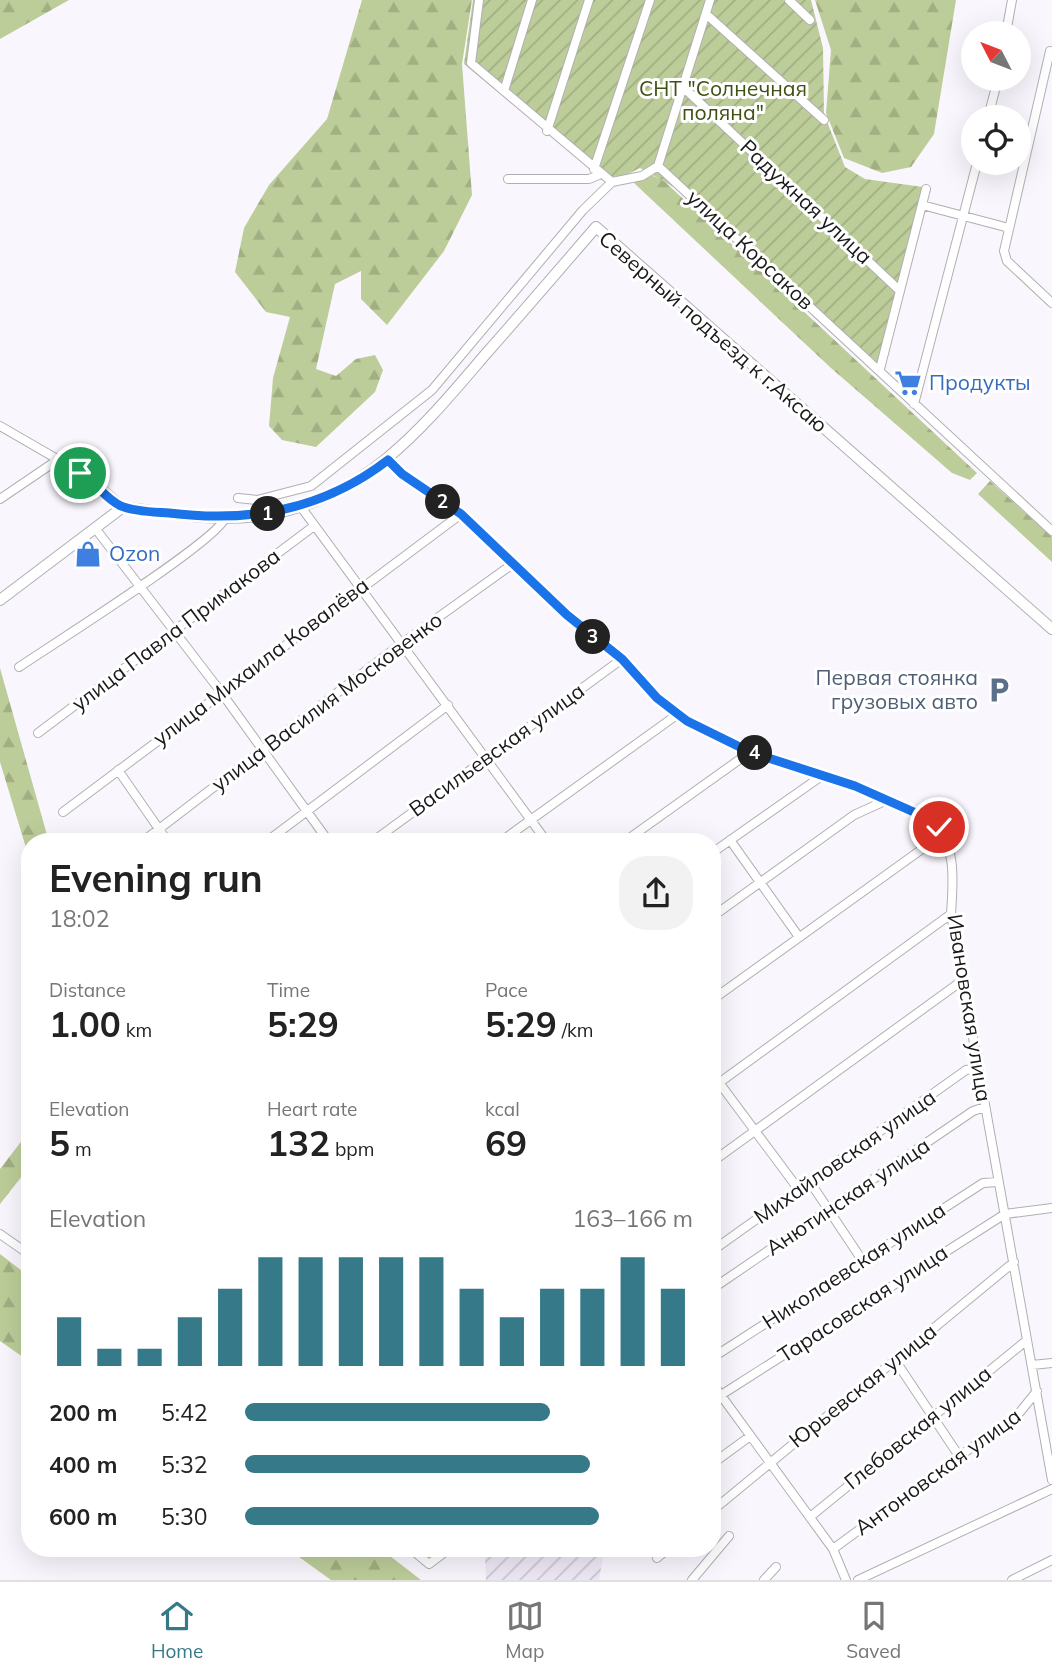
<!DOCTYPE html>
<meta charset="utf-8">
<style>
body{margin:0;font-family:Mulish,sans-serif;background:#f2f2f2;color:#222;height:100vh;display:flex;flex-direction:column;font-size:26px;white-space:nowrap}
*{box-sizing:border-box;margin:0}
p{font-size:23px;color:#767676}
.icon{flex:none;width:38px;height:38px;fill:none;stroke:currentColor;stroke-width:2;stroke-linecap:round;stroke-linejoin:round}
.map{position:relative;flex:1;overflow:hidden}
.drawer{position:absolute;left:21px;top:833px;width:700px;height:724px;display:flex;flex-direction:column;background:#fff;border-radius:28px;box-shadow:0 7px 28px #0002}
.drawer>*{flex:none}
.needle{width:46px;rotate:312deg}
.fabs{position:absolute;left:961px;top:21px;display:grid;gap:14px}
.fabs a{display:grid;place-items:center;width:70px;height:70px;border-radius:50%;background:#fff;box-shadow:0 7px 28px #0002;font-size:35px}
.pin{position:absolute;display:grid;place-items:center;width:60px;height:60px;color:#fff;margin:-30px;border:4px solid #fff;border-radius:50%;box-shadow:0 2px 7px #0007}
.km{position:absolute;width:35px;height:35px;margin:-18px;border-radius:50%;background:#222;color:#fff;font-size:19px;line-height:35px;text-align:center}
.round{display:grid;place-items:center;flex:none;width:74px;height:74px;border-radius:28px;background:#f2f2f2}
.overview{display:flex;align-items:center;justify-content:space-between;height:119px;padding:0 28px}
h1{font-size:38px;font-weight:700;line-height:52px}
.metrics{display:grid;grid-template-columns:repeat(3,1fr);gap:10px;height:119px;padding:7px 28px}
.metrics div{display:grid;align-content:center}
.metrics b{font-size:35px;font-weight:700}
.metrics small{font-size:19px;font-weight:400}
.metrics p{font-size:19px}
.chart{height:196px;padding:14px 28px}
.chart p{display:flex;justify-content:space-between}
.chart svg{width:100%;height:126px;margin-top:7px;stroke:#367a89;stroke-width:6}
ul{padding:0 28px;list-style:none;font-size:23px}
li{display:grid;grid-template-columns:112px 84px 1fr;align-items:center;height:52px}
li i{height:18px;border-radius:9px;background:#367a89}
.tabs{display:flex;justify-content:space-around;align-items:center;height:98px;border-top:2px solid #e0e0e0;background:#fff;font-size:19px;color:#767676}
.tabs a{display:grid;justify-items:center;gap:4px}
.tabs .selected{color:#367a89}
.map>svg:first-child{display:block}
</style>
<div class="map">
<svg width="1052" height="1580" viewBox="0 0 1052 1580">
<defs>
<pattern id="industrial-furrows" width="10" height="10" patternUnits="userSpaceOnUse" patternTransform="scale(1.75)"><rect width="10" height="10" fill="#efe9f6"/><path d="M-1 1l2-2M0 10L10 0M9 11l2-2" fill="none" stroke="#ccc7d2"/></pattern>
<pattern id="forest-firs" width="22" height="20" patternUnits="userSpaceOnUse" patternTransform="scale(1.75)"><rect width="22" height="20" fill="#bccd99"/><path d="M5 1l3.5 6h-7zM16 11l3.5 6h-7z" fill="#a1af83"/></pattern>
<pattern id="garden-furrows" width="10" height="10" patternUnits="userSpaceOnUse" patternTransform="scale(1.75)"><rect width="10" height="10" fill="#bccd99"/><path d="M-1 1l2-2M0 10L10 0M9 11l2-2" fill="none" stroke="#a1af83"/></pattern>
</defs>
<rect width="100%" height="100%" fill="#f9f7fd"/>
<path fill="url(#industrial-furrows)" d="M 603,1556 L 599,1580 L 486,1580 L 485,1557 Z"/>
<path fill="url(#forest-firs)" d="M 0,0 L 69,0 L 0,39 Z
M 362,0 L 472,0 L 462,64 L 472,195 L 444,251 L 387,325 L 361,299 L 361,271 L 335,284 L 316,369 L 336,376 L 356,359 L 375,355 L 383,370 L 375,392 L 316,447 L 282,440 L 269,426 L 273,378 L 290,317 L 266,312 L 235,272 L 244,228 L 269,185 L 327,119 Z
M 815,0 L 956,0 L 934,134 L 911,167 L 882,173 L 844,158 L 826,113 L 831,50 Z
M 651,175 L 664,181 L 977,473 L 970,480 L 952,473 L 831,368 L 634,183 Z
M 990,481 L 1052,537 L 1052,562 L 978,494 Z
M 0,668 L 49,842 L 30,842 L 30,861 L 0,762 Z
M 30,1130 L 30,1166 L 0,1204 L 0,1169 Z
M 0,1254 L 30,1277 L 30,1362 L 0,1341 Z
M 288,1549 L 381,1549 L 421,1580 L 331,1580 Z"/>
<path fill="url(#garden-furrows)" d="M 473,0 L 811,0 L 823,48 L 824,114 L 845,167 L 865,179 L 930,188 L 881,374 L 679,190 L 640,168 L 622,177 L 598,175 L 464,64 Z"/>
<g fill="none" stroke-linecap="round" stroke-linejoin="round">
<g stroke="#b1aeb4" stroke-width="10">
<path id="street" d="M 479,0 L 471,63 L 612,182
M 789,0 L 810,20
M 706,14 L 824,120
M 1006,33 L 1012,0
M 1050,51 L 1004,251 L 1007,261 L 1052,303
M 683,87 L 899,290
M 504,91 L 532,0
M 988,117 L 998,79
M 547,131 L 589,0
M 658,166 L 710,0
M 594,169 L 650,0
M 508,179 L 589,179 L 601,174
M 612,182 L 642,176 L 658,166 L 1052,531
M 922,205 L 1009,228
M 880,369 L 926,189
M 914,404 L 977,163
M 0,426 L 90,478 L 123,507
M 388,460 L 402,474 L 461,514 L 567,615 L 622,659 L 657,698 L 687,721 L 750,752 L 855,786 L 934,821 C 957,848 953,882 951,914 L 1052,1480
M 238,498 L 257,500 L 311,486 L 432,390 L 583,210 L 612,182
M 0,499 L 56,461
M 301,507 L 547,842
M 95,528 L 221,692 L 329,842
M 19,667 C 50,646 217,541 225,518
M 38,733 L 314,526
M 118,770 L 168,842
M 63,812 L 461,514
M 730,840 L 799,937
M 142,842 L 401,644 L 514,563
M 266,842 L 448,705
M 372,842 L 622,659
M 500,842 L 678,714
M 624,842 L 750,752
M 712,853 L 823,775
M 712,917 L 854,815 L 887,800
M 712,1000 L 943,834
M 712,1073 L 799,1190
M 712,1088 L 951,914
M 712,1162 L 963,980
M 810,1182 L 862,1260
M 0,1234 L 30,1255
M 712,1251 L 966,1070 L 979,1068
M 712,1289 L 973,1111 L 985,1107
M 712,1358 L 983,1183 L 998,1182
M 895,1360 L 959,1456
M 1032,1365 L 1052,1363
M 712,1383 L 833,1549 L 846,1580
M 721,1395 L 1005,1214 L 1052,1208
M 712,1464 L 749,1437
M 712,1511 L 1014,1262
M 810,1517 L 1027,1340
M 411,1549 L 429,1564 L 449,1549
M 833,1549 L 1020,1412 L 1037,1391
M 597,1550 L 598,1549
M 657,1558 L 668,1549
M 692,1580 L 729,1536
M 764,1580 L 776,1567
M 858,1580 L 1052,1489
M 1012,1580 L 1052,1560"/>
</g>
<g stroke="#b1aeb4" stroke-width="12">
<path id="secondary" d="M 0,600 L 123,507 C 172,514 222,523 271,514 C 368,496 424,426 484,356 C 522,313 559,270 596,227 L 1052,629"/>
</g>
<use href="#street" stroke="#fff" stroke-width="8"/>
<use href="#secondary" stroke="#fff" stroke-width="10"/>
</g>
<g fill="none" stroke-linecap="round" stroke-linejoin="round">
<g stroke="#fff" stroke-width="14">
<path id="route" d="M 80,473 C 95,481 105,499 121,506 C 135,512 155,512 169,513 C 250,523 323,510 388,460 L 402,474 L 461,514 L 567,615 L 622,659 L 657,698 L 687,721 L 750,752 L 855,786 L 934,821 L 939,827"/>
</g>
<use href="#route" stroke="#1a73e8" stroke-width="9"/>
</g>
<defs>
<g id="supermarket-bare" transform="scale(2.1)"><path d="M-6-5.5h2.5l.6 2H6L4.5 2H-2.5L-4.4-4H-6ZM-1.5 3.2a1.3 1.3 0 1 0 .1 0ZM3 3.2a1.3 1.3 0 1 0 .1 0Z" fill="#3f7fe0" stroke="#fff" stroke-width="2.5" paint-order="stroke"/></g>
<g id="shop-bare" transform="scale(2.1)"><path d="M-5-2.5h2.3a2.7 3.5 0 0 1 5.4 0H5L5.5 6h-11ZM-1.5-2.5h3a1.5 2.3 0 0 0-3 0Z" fill="#3f7fe0" stroke="#fff" stroke-width="2.5" paint-order="stroke"/></g>
<g id="parking-bare" transform="scale(2.1)"><path d="M-3.5-5.5H1a3.5 3.5 0 0 1 0 7H-1V5.5H-3.5ZM-1-3.4V-.6H.8a1.4 1.4 0 0 0 0-2.8Z" fill="#5c6f8a" stroke="#fff" stroke-width="2.5" paint-order="stroke"/></g>
</defs>
<g fill-rule="evenodd">
<use href="#supermarket-bare" x="908" y="383"/>
<use href="#shop-bare" x="88" y="554"/>
<use href="#parking-bare" x="999" y="690"/>
</g>
<g text-anchor="middle" stroke-width="6" stroke-linejoin="round" paint-order="stroke">
<g font-size="21" fill="#415114" stroke="#fff">
<text x="723" y="96">СНТ "Солнечная<tspan x="723" dy="24">поляна"</tspan></text>
</g>
<g font-size="21" fill="#19181a" stroke="#fff">
<text transform="translate(806 202) rotate(43)" y="7">Радужная улица</text>
<text transform="translate(750 250) rotate(43)" y="7">улица Корсаков</text>
<text transform="translate(713 332) rotate(41)" y="7">Северный подъезд к г.Аксаю</text>
<text transform="translate(176 630) rotate(-37)" y="7">улица Павла Примакова</text>
<text transform="translate(261 662) rotate(-37)" y="7">улица Михаила Ковалёва</text>
<text transform="translate(327 702) rotate(-37)" y="7">улица Василия Московенко</text>
<text transform="translate(497 750) rotate(-36)" y="7">Васильевская улица</text>
<text transform="translate(969 1008) rotate(81)" y="7">Ивановская улица</text>
<text transform="translate(845 1157) rotate(-35)" y="7">Михайловская улица</text>
<text transform="translate(848 1197) rotate(-34)" y="7">Анютинская улица</text>
<text transform="translate(854 1266) rotate(-33)" y="7">Николаевская улица</text>
<text transform="translate(863 1304) rotate(-33)" y="7">Тарасовская улица</text>
<text transform="translate(863 1386) rotate(-39)" y="7">Юрьевская улица</text>
<text transform="translate(918 1428) rotate(-39)" y="7">Глебовская улица</text>
<text transform="translate(938 1472) rotate(-36)" y="7">Антоновская улица</text>
</g>
<g font-size="21" fill="#366cbe" stroke="#fff" text-anchor="start">
<text x="929" y="390">Продукты</text>
<text x="109" y="561">Ozon</text>
</g>
<g font-size="21" fill="#4e5e75" stroke="#fff" text-anchor="end">
<text x="978" y="685">Первая стоянка<tspan x="978" dy="24">грузовых авто</tspan></text>
</g>
</g>
</svg>
<div class="fabs">
<a><svg class="needle" viewBox="-14 -14 28 28"><path d="M0-13l5 13h-10z" fill="#e53935"/><path d="M0 13l5-13h-10z" fill="#767676"/></svg></a>
<a><svg class="icon" aria-label="locate" viewBox="0 0 24 24"><circle cx="12" cy="12" r="6"/><path d="M12 2v4M12 18v4M2 12h4M18 12h4"/></svg></a>
</div>
<div class="pin" style="left:80px;top:473px;background:#1e9e55"><svg class="icon" aria-label="arrive" viewBox="0 0 24 24"><path d="M6 21V4h12l-3 4 3 4H6"/></svg></div>
<div class="pin" style="left:939px;top:827px;background:#d93025"><svg class="icon" aria-label="check" viewBox="0 0 24 24"><path d="M5 12l5 5 9-10"/></svg></div>
<b class="km" style="left:268px;top:514px">1</b>
<b class="km" style="left:443px;top:502px">2</b>
<b class="km" style="left:593px;top:637px">3</b>
<b class="km" style="left:755px;top:753px">4</b>
<section class="drawer">
<div class="overview"><div><h1>Evening run</h1><p>18:02</p></div><a class="round"><svg class="icon" aria-label="share" viewBox="0 0 24 24"><path d="M12 15V3M7 8l5-5 5 5M5 13v7h14v-7"/></svg></a></div>
<div class="metrics">
<div><p>Distance</p><b>1.00<small> km</small></b></div>
<div><p>Time</p><b>5:29</b></div>
<div><p>Pace</p><b>5:29<small> /km</small></b></div>
</div>
<div class="metrics">
<div><p>Elevation</p><b>5<small> m</small></b></div>
<div><p>Heart rate</p><b>132<small> bpm</small></b></div>
<div><p>kcal</p><b>69</b></div>
</div>
<div class="chart"><p><span>Elevation</span>163–166 m</p>
<svg viewBox="0 0 160 44" preserveAspectRatio="none"><path d="M5 44V27M15 44V38M25 44V38M35 44V27M45 44V17M55 44V6M65 44V6M75 44V6M85 44V6M95 44V6M105 44V17M115 44V27M125 44V17M135 44V17M145 44V6M155 44V17"/></svg>
</div>
<ul>
<li><b>200 m</b>5:42<i style="width:68%"></i></li>
<li><b>400 m</b>5:32<i style="width:77%"></i></li>
<li><b>600 m</b>5:30<i style="width:79%"></i></li>
</ul>
</section>
</div>
<nav class="tabs">
<a class="selected"><svg class="icon" aria-label="home" viewBox="0 0 24 24"><path d="M3 11l9-7 9 7M6 9v11h12V9"/></svg>Home</a>
<a><svg class="icon" aria-label="map" viewBox="0 0 24 24"><path d="M3 6l6-2 6 2 6-2v14l-6 2-6-2-6 2zM9 4v14M15 6v14"/></svg>Map</a>
<a><svg class="icon" aria-label="saved" viewBox="0 0 24 24"><path d="M7 4h10v16l-5-4-5 4z"/></svg>Saved</a>
</nav>
